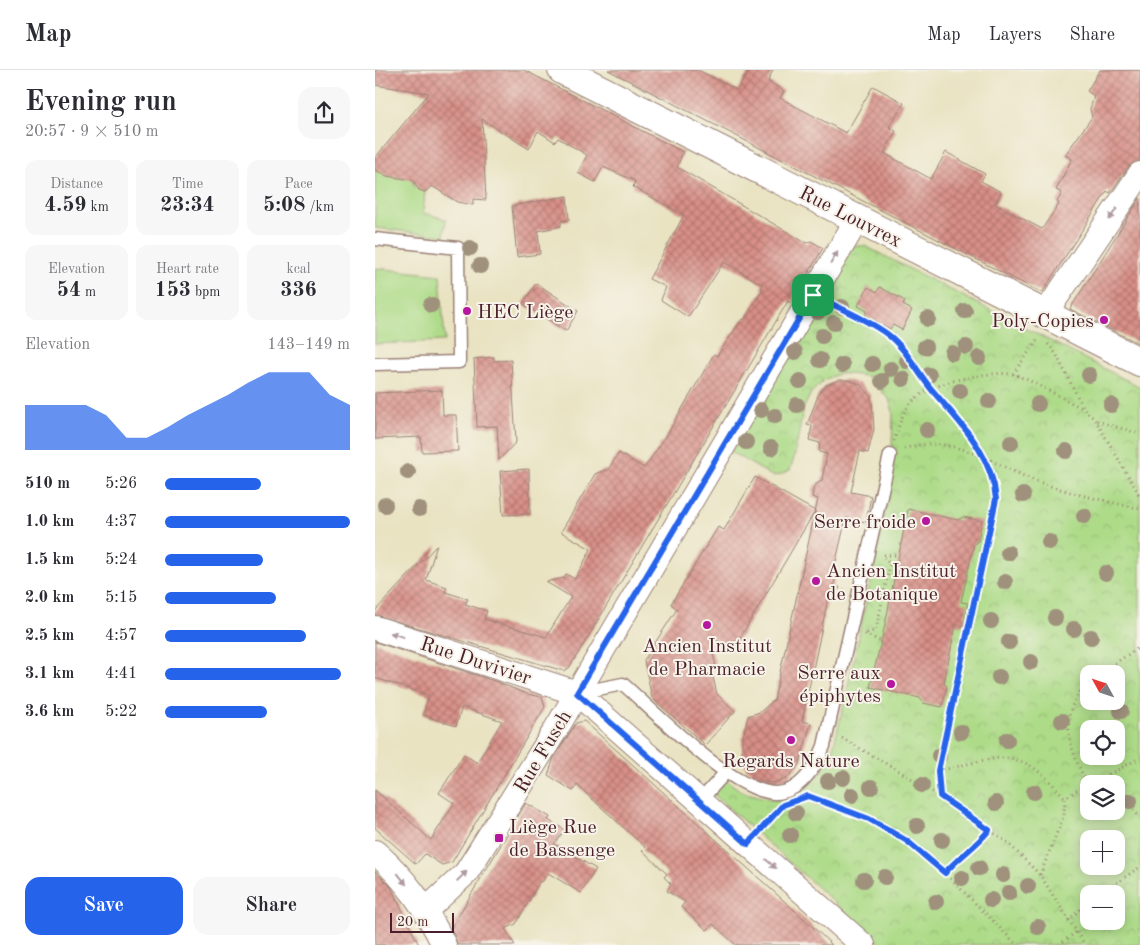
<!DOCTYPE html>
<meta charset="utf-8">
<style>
body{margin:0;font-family:"Old Standard TT",serif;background:#f7f7f7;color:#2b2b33;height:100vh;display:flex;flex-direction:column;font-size:19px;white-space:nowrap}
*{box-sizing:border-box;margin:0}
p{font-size:16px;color:#7c7c81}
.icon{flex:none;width:28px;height:28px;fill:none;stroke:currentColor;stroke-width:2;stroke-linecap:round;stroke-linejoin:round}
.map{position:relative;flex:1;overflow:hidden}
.details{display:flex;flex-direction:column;background:#fff;width:375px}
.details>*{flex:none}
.needle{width:32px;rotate:310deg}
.buttons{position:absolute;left:705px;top:595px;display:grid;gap:10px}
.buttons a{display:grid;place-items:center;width:45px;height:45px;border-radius:10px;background:#fff;box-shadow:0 2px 12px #0003;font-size:25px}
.scale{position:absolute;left:15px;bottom:12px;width:64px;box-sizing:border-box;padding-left:5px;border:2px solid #4a1f2b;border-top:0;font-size:14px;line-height:18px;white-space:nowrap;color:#4a1f2b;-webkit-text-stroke:4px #f7f3e8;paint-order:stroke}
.pin{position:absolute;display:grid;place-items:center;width:42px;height:42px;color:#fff;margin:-21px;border-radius:10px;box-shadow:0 2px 8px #0006}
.round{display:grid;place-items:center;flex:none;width:52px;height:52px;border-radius:15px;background:#f7f7f7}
.overview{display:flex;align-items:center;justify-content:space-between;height:85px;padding:0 25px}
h1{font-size:28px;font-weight:800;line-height:38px}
.metrics{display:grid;grid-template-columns:repeat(3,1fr);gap:8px;height:85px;padding:5px 25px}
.metrics div{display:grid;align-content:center;border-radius:12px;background:#f7f7f7;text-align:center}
.metrics b{font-size:21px;font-weight:800}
.metrics small{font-size:14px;font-weight:400}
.metrics p{font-size:14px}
.chart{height:140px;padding:10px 25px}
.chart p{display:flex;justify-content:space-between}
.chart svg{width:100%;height:90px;margin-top:5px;fill:#2563eb;opacity:.7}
.button{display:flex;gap:10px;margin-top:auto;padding:10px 25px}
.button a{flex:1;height:58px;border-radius:15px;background:#2563eb;color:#fff;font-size:20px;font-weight:800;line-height:58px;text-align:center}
.button a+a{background:#f7f7f7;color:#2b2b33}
ul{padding:0 25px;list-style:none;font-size:16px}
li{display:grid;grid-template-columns:80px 60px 1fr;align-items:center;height:38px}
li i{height:12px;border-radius:6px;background:#2563eb}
header{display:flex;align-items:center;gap:30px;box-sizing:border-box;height:70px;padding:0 25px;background:#fff;border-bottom:1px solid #e1e1e2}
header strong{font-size:24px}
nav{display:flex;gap:28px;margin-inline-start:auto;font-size:18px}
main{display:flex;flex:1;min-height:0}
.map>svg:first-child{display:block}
</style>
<header>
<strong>Map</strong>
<nav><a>Map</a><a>Layers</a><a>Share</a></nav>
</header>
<main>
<section class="details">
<div class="overview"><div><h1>Evening run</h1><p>20:57 · 9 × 510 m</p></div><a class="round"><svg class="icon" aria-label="share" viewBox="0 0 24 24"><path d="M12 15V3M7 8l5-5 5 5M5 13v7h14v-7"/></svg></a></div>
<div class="metrics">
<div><p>Distance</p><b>4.59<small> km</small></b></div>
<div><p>Time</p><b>23:34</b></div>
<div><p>Pace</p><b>5:08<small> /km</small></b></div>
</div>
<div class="metrics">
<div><p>Elevation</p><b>54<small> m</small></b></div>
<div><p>Heart rate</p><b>153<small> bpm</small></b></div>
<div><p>kcal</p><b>336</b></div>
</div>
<div class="chart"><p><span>Elevation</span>143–149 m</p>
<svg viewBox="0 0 160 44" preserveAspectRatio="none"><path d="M0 44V22L10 22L20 22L30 22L40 27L50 38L60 38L70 33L80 27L90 22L100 17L110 11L120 6L130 6L140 6L150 17L160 22V44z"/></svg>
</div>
<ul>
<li><b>510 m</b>5:26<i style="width:52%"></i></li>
<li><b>1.0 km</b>4:37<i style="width:100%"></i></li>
<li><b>1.5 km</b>5:24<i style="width:53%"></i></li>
<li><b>2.0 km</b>5:15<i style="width:60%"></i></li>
<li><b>2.5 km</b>4:57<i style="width:76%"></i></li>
<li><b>3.1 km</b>4:41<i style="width:95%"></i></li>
<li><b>3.6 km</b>5:22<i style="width:55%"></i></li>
</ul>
<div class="button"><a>Save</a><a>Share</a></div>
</section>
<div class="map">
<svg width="765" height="875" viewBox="0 0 765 875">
<defs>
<pattern id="park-crowns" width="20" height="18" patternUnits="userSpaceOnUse" patternTransform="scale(1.25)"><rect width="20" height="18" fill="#addb88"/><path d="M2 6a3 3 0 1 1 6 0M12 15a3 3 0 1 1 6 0" fill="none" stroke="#96bc76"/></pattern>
<pattern id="building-cross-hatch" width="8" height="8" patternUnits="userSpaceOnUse" patternTransform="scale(1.25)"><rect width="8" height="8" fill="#d89088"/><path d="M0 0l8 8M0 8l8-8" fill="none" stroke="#b1756f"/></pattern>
</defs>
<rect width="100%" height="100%" fill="#f7f3e8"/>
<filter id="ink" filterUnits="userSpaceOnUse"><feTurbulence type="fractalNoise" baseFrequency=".02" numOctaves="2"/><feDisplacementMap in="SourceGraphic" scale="10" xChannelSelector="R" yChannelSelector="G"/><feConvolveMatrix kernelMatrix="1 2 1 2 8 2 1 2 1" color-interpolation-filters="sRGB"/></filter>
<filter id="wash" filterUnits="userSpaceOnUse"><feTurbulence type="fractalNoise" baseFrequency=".0096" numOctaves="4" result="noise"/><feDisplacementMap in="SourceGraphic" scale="20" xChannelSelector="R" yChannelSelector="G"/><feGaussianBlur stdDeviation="1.12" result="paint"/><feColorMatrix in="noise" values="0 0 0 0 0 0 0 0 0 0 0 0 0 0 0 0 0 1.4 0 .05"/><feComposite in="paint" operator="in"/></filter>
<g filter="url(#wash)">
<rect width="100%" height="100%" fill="#e9e3c2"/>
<path fill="#addb88" stroke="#7c7d5a" d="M 0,99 L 37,110 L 40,118 L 50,122 L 48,143 L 71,149 L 69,166 L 0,158 Z
M 0,198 L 65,205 L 70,271 L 0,274 Z"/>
<path fill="url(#park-crowns)" stroke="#7c7d5a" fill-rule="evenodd" d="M 478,176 L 490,176 L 765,317 L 765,875 L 507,875 L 337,723 L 350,709 L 367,722 L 400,730 L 420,727 L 446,703 L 458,678 L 470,630 L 516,415 L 518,342 L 514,329 L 492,306 L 465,303 L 449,310 L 436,323 L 429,337 L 419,388 L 415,400 L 405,405 L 397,406 L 356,382 ZM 714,604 L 741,604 L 741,631 L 714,631 ZM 714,659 L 741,659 L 741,686 L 714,686 ZM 714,714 L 741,714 L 741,741 L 714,741 ZM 714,769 L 741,769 L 741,796 L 714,796 ZM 714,824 L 741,824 L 741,851 L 714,851 Z"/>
<g id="blocks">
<path fill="url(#building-cross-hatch)" d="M 0,0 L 149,0 L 308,82 L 302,97 L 431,173 L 436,171 L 448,178 L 416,233 L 413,231 L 216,562 L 194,598 L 189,601 L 0,545 L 0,541 L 62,475 L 51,510 L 72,517 L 70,522 L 93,529 L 90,534 L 112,541 L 109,549 L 171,567 L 196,527 L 171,512 L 189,508 L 191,504 L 200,509 L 216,479 L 186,462 L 220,404 L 230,400 L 232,401 L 244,383 L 269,398 L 290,368 L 339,284 L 342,286 L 367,249 L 369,250 L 388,219 L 386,218 L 388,215 L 349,192 L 313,247 L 286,230 L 291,217 L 274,209 L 309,145 L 258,117 L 260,111 L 228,97 L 220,112 L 203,103 L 212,85 L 183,68 L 180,72 L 163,61 L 154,79 L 107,49 L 111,130 L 98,129 L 98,135 L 82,132 L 57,116 L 50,122 L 44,120 L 37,110 L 12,106 L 0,100 L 0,88 L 54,23 L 0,15 Z
M 233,0 L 323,0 L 362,20 L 375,0 L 398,0 L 393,11 L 409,21 L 405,28 L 471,63 L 498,16 L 529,33 L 514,57 L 521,61 L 509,83 L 556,109 L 571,82 L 610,104 L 606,111 L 626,122 L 620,134 L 667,159 L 684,134 L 682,132 L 687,123 L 681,120 L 697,89 L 690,85 L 717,47 L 715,39 L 719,26 L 712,21 L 725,0 L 765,0 L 765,90 L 754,96 L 735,123 L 732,121 L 667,223 Z
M 192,126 L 194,150 L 186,151 L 186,156 L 163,161 L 165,184 L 142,187 L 137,136 Z
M 765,128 L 765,274 L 695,239 Z
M 161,213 L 203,241 L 191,261 L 148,234 Z
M 493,217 L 502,222 L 505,217 L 530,231 L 528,235 L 537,240 L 527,260 L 518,255 L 515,259 L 490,246 L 492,241 L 483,236 Z
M 119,287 L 119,291 L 136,290 L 141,372 L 124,390 L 122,356 L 102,357 L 99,289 Z
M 464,310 L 472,310 L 485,314 L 495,325 L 497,332 L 499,359 L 493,383 L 485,381 L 476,422 L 496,426 L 491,452 L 471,448 L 457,508 L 460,509 L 457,525 L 454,524 L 427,651 L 436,653 L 424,695 L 411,709 L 398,713 L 390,712 L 383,709 L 370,697 L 367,686 L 367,671 L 373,646 L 385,642 L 399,630 L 443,429 L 437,427 L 439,416 L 447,410 L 452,384 L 444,382 L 445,373 L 434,370 L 437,356 L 432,355 L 444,323 L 451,315 Z
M 67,320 L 68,345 L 81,345 L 83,381 L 47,382 L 46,367 L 0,369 L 0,323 Z
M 154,399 L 155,444 L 128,445 L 125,401 Z
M 380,407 L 440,441 L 362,573 L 359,571 L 355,578 L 334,565 L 341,597 L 336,599 L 342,624 L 360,641 L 330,675 L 277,628 L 269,590 L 302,539 L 296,534 L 343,457 L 349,460 Z
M 533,439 L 583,450 L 588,447 L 607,451 L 603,471 L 599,474 L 586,532 L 593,533 L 589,556 L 581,554 L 569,613 L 572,617 L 567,637 L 548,633 L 545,628 L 495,617 L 510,555 Z
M 0,572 L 122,612 L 152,624 L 167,627 L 170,637 L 77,792 L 67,795 L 50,784 L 41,794 L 0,758 L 0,720 L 56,770 L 79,733 L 64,723 L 89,684 L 102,693 L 127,651 L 87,637 L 81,656 L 48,645 L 54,625 L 0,608 Z
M 209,651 L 437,856 L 457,875 L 361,875 L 338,854 L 332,860 L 306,837 L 310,832 L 292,821 L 296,814 L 289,807 L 292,804 L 267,780 L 270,777 L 202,715 L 198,721 L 173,705 L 179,688 L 201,653 Z
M 151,733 L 175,747 L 173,750 L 190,760 L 179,774 L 221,799 L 206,823 L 173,803 L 167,812 L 165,811 L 141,854 L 130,859 L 140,875 L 83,875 L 76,858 Z
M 0,801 L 16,817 L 44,875 L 0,875 Z"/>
</g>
</g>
<g filter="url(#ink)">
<use href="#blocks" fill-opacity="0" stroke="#9a8176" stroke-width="1"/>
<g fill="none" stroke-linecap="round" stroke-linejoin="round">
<g stroke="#9a8176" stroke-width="15">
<path id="lane" d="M 0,169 L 83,178 L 84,292 L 0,294
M 202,623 L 248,614 C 282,644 356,720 399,723 C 425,724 441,696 449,676 L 515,385
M 325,731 L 350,703"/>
</g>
<g stroke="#9a8176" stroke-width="26">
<path id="street" d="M 670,244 L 765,104
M 0,558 L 202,623 L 488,875
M 0,782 C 31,809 51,838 69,875
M 51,840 L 91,803 L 178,664 L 482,150"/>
</g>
<g stroke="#9a8176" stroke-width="30">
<path id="secondary" d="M 187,0 L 765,292"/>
</g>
<path stroke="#9a8176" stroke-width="3" stroke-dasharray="1 4" stroke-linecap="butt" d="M 456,234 L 512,264 L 530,283 L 605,378 L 620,413 L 621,429 L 567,678 L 563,701 L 565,727
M 673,274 L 681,284 L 709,339 L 721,351 L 765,426
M 638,304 L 664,268
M 722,351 L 765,364
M 519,371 C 523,359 527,342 536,333 C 555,312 610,301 637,304 C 649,306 694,332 709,339
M 529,379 C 576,361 622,397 664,412 C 696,424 732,431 765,439
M 509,485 L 524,485
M 459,517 L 469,519
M 508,527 L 516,528
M 492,563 L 501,560 L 515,494 L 509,488
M 490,564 L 505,571
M 723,604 L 765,577
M 467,668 L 541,711 L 632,772 L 665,805 L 710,875
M 563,701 C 628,687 642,672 690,728
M 725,709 L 765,688
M 712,714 L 725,709 L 731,714
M 741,722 L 765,747
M 434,727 L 494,749 L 532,771 L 570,803 L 642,875
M 387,757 L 403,740
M 570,803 C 583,787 601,777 614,761
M 665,805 L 689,745 L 690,728 L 712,714 C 695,678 680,644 714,612
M 725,824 L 765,797
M 693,850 L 714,832
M 684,875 L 701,862"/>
<use href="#lane" stroke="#fff" stroke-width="12"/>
<use href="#street" stroke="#fff" stroke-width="24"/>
<use href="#secondary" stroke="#fff" stroke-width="28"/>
</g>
<g fill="#9f917c">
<circle cx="95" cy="178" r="8"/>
<circle cx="105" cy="196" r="8"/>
<circle cx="56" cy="235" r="8"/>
<circle cx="467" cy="237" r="8"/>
<circle cx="590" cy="241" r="8"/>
<circle cx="443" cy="242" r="8"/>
<circle cx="553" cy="249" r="8"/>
<circle cx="459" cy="253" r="8"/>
<circle cx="447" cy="266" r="8"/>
<circle cx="550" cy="277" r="8"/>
<circle cx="591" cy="277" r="8"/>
<circle cx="420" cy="282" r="8"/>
<circle cx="577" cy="283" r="8"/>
<circle cx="604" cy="288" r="8"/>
<circle cx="445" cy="290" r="8"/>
<circle cx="532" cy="291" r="8"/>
<circle cx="497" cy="294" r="8"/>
<circle cx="467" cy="295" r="8"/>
<circle cx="516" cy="299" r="8"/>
<circle cx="554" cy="305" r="8"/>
<circle cx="714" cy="305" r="8"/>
<circle cx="528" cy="309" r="8"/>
<circle cx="425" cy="311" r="8"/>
<circle cx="507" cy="311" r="8"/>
<circle cx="585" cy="321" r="8"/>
<circle cx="614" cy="331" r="8"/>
<circle cx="663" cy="334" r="8"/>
<circle cx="422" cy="335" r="8"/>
<circle cx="736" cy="335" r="8"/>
<circle cx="386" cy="340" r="8"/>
<circle cx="400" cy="346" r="8"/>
<circle cx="552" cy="360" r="8"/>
<circle cx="371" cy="372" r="8"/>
<circle cx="636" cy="373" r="8"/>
<circle cx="396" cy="378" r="8"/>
<circle cx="691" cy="381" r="8"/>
<circle cx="33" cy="402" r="8"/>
<circle cx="648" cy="425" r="8"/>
<circle cx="10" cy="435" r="8"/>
<circle cx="44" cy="439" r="8"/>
<circle cx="709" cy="446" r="8"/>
<circle cx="674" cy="472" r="8"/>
<circle cx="633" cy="483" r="8"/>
<circle cx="731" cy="503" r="8"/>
<circle cx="630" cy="512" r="8"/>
<circle cx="680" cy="548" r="8"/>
<circle cx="616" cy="551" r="8"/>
<circle cx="699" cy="559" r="8"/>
<circle cx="716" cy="567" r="8"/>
<circle cx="634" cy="572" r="8"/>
<circle cx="656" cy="592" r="8"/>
<circle cx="624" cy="607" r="8"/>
<circle cx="746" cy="641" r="8"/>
<circle cx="687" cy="651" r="8"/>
<circle cx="586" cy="662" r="8"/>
<circle cx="632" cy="670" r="8"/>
<circle cx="564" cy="686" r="8"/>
<circle cx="468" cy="708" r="8"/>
<circle cx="453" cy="711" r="8"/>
<circle cx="547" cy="715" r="8"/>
<circle cx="496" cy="717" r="8"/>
<circle cx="659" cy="722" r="8"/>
<circle cx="477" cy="725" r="8"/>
<circle cx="755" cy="731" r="8"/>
<circle cx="621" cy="733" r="8"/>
<circle cx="421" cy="743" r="8"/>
<circle cx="542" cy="756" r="8"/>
<circle cx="415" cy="765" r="8"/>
<circle cx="567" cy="770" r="8"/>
<circle cx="604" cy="798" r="8"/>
<circle cx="628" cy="805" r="8"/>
<circle cx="510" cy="807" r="8"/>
<circle cx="587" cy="808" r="8"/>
<circle cx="489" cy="810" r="8"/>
<circle cx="653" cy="816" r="8"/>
<circle cx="634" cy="823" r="8"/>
<circle cx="616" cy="830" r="8"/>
<circle cx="561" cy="832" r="8"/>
<circle cx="663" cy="857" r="8"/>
</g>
<defs><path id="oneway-solid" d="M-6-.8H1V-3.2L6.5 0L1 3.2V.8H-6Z" transform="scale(1.25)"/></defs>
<g fill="#ae9aa0">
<use href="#oneway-solid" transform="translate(738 144) rotate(124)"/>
<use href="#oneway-solid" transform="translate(459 188) rotate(-59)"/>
<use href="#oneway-solid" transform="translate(22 565) rotate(-162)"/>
<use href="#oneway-solid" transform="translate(396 794) rotate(41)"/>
<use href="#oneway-solid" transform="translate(87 806) rotate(-45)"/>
<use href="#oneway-solid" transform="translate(27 809) rotate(52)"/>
</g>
</g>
<g fill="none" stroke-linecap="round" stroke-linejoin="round" filter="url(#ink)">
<g stroke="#fff" stroke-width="10">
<path id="route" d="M 438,225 C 460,236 492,249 512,264 C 531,278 542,302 557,320 C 585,353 617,383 621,429 L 563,701 L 565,726 L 614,760 C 601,777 583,787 570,803 L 532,771 L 494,749 L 433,726 L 408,735 L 373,774 L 202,623 Z"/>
</g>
<use href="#route" stroke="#2563eb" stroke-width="6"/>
</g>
<g fill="#b5179e" stroke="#f7f3e8" stroke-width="2">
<circle cx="92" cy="241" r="5"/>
<circle cx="729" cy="250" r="5"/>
<circle cx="551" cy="451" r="5"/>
<circle cx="441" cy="511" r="5"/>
<circle cx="332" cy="555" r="5"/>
<circle cx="516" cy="614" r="5"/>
<circle cx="416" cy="670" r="5"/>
<rect x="119" y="763" width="10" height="10" rx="2.5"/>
</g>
<g text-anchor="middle" stroke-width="4" stroke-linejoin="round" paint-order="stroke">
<g font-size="20" fill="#4a1f2b" stroke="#f7f3e8">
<text transform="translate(476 146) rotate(27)" y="7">Rue Louvrex</text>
<text transform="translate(101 590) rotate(18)" y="7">Rue Duvivier</text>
<text transform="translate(167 681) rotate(-59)" y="7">Rue Fusch</text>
</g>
<g font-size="20" fill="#4a1f2b" stroke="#f7f3e8" text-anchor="start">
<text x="102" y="248">HEC Liège</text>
<text x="719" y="257" text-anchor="end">Poly-Copies</text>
<text x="541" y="458" text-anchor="end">Serre froide</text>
<text x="451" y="507">Ancien Institut<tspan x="451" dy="23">de Botanique</tspan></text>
<text x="332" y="582" text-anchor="middle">Ancien Institut<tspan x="332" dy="23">de Pharmacie</tspan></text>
<text x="506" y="609" text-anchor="end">Serre aux<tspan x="506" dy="23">épiphytes</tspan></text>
<text x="416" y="697" text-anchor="middle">Regards Nature</text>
<text x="134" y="763">Liège Rue<tspan x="134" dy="23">de Bassenge</tspan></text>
</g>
</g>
</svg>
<div class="buttons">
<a><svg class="needle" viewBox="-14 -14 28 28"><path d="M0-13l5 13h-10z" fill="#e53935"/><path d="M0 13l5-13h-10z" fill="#7c7c81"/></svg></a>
<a><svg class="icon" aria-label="locate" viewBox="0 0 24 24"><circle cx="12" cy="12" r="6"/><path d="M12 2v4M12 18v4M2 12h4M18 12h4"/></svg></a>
<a><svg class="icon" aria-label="layers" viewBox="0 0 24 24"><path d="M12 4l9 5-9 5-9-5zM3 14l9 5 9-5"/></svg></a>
<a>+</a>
<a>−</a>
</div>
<div class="scale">20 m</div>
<div class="pin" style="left:438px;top:225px;background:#1e9e55"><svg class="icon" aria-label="arrive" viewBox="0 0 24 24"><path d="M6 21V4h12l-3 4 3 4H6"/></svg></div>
</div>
</main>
